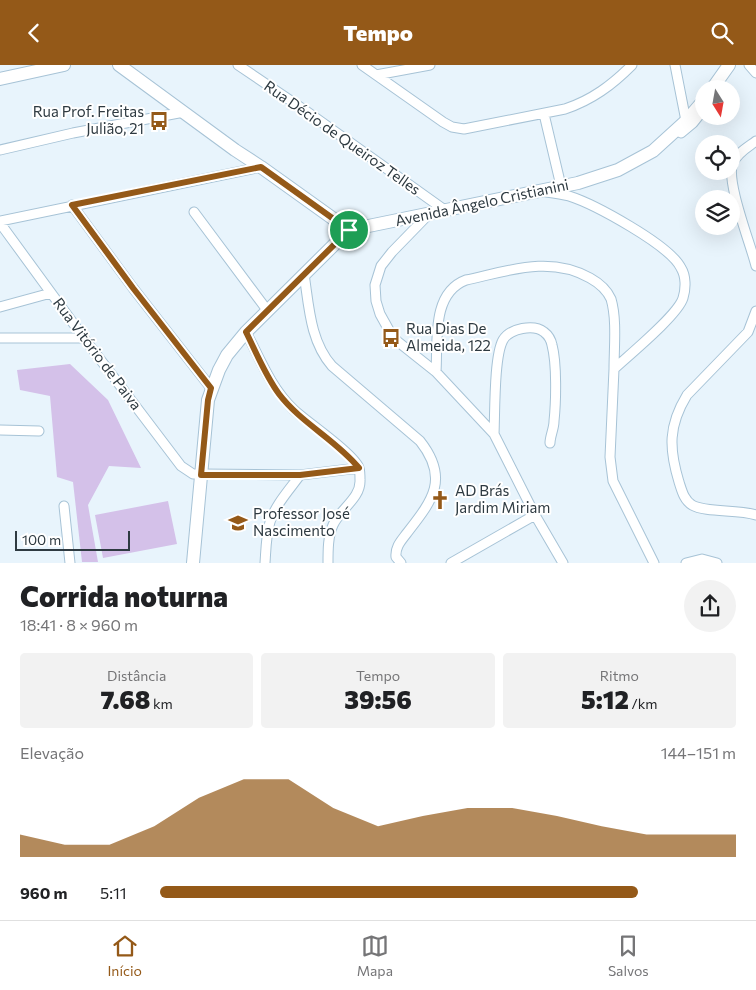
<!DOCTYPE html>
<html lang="pt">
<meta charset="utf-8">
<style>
body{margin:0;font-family:Commissioner,sans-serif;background:#f2f2f2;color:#202124;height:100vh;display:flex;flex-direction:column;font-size:19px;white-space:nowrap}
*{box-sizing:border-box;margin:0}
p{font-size:16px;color:#757577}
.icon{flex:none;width:28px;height:28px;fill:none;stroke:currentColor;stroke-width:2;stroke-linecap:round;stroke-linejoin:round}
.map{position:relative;height:498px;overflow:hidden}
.panel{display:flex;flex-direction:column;background:#fff;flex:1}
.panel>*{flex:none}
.needle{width:32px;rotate:169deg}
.tools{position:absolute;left:695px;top:15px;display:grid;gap:10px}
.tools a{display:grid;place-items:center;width:45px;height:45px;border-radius:50%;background:#fff;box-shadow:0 5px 20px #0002;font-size:25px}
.scale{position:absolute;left:15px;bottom:12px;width:115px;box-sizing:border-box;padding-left:5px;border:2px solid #2e3a41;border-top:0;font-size:14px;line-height:18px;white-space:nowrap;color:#2e3a41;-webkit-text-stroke:4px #fff;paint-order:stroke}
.pin{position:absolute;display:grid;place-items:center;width:42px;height:42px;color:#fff;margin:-21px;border:2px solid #fff;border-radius:50%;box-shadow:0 1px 5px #0007}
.round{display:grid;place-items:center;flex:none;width:52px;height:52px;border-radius:26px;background:#f2f2f2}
.overview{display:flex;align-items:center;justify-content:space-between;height:85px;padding:0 20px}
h1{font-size:28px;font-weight:800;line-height:38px}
.stats{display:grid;grid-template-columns:repeat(3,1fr);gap:8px;height:85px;padding:5px 20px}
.stats div{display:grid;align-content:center;border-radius:5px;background:#f2f2f2;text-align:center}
.stats b{font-size:25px;font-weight:800}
.stats small{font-size:14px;font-weight:400}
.stats p{font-size:14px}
.chart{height:140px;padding:10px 20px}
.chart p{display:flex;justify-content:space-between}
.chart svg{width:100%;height:90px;margin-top:5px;fill:#945918;opacity:.7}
ul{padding:0 20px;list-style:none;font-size:16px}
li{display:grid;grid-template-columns:80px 60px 1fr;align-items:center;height:38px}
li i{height:12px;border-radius:6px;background:#945918}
header{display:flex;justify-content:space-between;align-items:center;height:65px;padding:0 20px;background:#945918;color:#fff;font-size:22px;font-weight:800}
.menu{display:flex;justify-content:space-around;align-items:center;height:70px;border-top:1px solid #e0e0e0;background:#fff;font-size:14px;color:#757577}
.menu a{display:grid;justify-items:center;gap:2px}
.menu .selected{color:#945918}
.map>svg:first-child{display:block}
</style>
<header><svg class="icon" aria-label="back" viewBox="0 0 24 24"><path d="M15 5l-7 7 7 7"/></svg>Tempo<svg class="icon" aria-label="search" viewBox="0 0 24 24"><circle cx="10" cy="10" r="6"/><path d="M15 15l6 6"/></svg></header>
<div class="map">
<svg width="756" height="498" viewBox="0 0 756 498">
<rect width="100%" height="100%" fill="#e8f4fc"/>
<path fill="#d4c1e9" d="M 70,299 L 108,335 L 141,403 L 109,401 L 88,440 L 98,497 L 82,497 L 73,417 L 57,412 L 50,331 L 20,325 L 17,305 Z
M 168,436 L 177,479 L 103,493 L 95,450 Z"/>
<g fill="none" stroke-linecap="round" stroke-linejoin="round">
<g stroke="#a7c3d6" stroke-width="11">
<path id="street" d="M 238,0 L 306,46 L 446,146
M 362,0 L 443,57 L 452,62 L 464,64 L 565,44 C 592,35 612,20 632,0
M 675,0 L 686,56
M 749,0 L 756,8
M 376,10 L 430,0
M 544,49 L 561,121 L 564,124
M 681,68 L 693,58 L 704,44
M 756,76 C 748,82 737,88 733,98 C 725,115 751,180 756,201
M 0,85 L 73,68 L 184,47
M 546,127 C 554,128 562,129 569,131 C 594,139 670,180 681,203 C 686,211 686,223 683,233 C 678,250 629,290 614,304 L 610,392 L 613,416 L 654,498
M 72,140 L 133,223 L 211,323
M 194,147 L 267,245
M 429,149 L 392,187 L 381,201 L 375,220 L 376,236 L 380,249 L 390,267 L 397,276 L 436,307 L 494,369 L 535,450 L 563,498
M 0,156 L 261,102
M 0,158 L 84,273 L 181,401 L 193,409 L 201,409 L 300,410 L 359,403
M 304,209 C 309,241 310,276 332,301 L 420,376 C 450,414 432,436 407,468 C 401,476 395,482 396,492 L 401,498
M 0,242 L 51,228
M 756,246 L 748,267 L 687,330 C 668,361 669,384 679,417 C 682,426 684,435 692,440 C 706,448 738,444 756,450
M 246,267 C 260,294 271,323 294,345 C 307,357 354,389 359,403 C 360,406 360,412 360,415 C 361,433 340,444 333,460 C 328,471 328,485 328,498
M 0,273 L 84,273
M 436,307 C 438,277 431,228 466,215 C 508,206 550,190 590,213 C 599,218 607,225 611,234 C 617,254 614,283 614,304
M 0,365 L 39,366
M 494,369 C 495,347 494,291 503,275 C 510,263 534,259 544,267 C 548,270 551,275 552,280 C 557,299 556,337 554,356 C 554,364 550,371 550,378
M 64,441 L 70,498
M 265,498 C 266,484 266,470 270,457 C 275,440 290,424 300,410
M 451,498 L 535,450
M 686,498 L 702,494 L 717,498"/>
</g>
<g stroke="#a7c3d6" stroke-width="14">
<path id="secondary" d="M 119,0 L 235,85 L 261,102 L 349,165
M 0,14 L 64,0
M 712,24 L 729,0
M 193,498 L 208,335 L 219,305 L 227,290 L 246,267 L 349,165 L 578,118 L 618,105 L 653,86 L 686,56 L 704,35"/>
</g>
<use href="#street" stroke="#fff" stroke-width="9"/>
<use href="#secondary" stroke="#fff" stroke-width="12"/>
</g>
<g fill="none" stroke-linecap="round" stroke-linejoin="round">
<g stroke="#fff" stroke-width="10">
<path id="route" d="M 261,102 L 349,165 L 246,267 C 256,287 265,310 279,329 C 301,358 336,375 359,403 L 300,410 L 201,410 L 208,335 L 211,323 L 133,223 L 72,140 Z"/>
</g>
<use href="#route" stroke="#945918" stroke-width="6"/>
</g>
<defs>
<g id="bus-bare" transform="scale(1.5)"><path d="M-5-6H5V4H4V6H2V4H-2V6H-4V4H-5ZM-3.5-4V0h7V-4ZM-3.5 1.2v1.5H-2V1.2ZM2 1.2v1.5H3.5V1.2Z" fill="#945918" stroke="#fff" stroke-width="2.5" paint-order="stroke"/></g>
<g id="church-bare" transform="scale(1.5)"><path d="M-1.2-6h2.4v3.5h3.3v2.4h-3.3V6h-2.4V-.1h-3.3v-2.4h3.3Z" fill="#945918" stroke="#fff" stroke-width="2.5" paint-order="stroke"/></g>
<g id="school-bare" transform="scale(1.5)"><path d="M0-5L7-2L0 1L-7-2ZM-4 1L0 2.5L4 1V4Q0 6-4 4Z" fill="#945918" stroke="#fff" stroke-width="2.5" paint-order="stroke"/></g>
</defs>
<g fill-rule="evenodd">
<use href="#bus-bare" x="159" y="56"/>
<use href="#bus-bare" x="391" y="273"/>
<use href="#church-bare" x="440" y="435"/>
<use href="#school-bare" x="238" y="458"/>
</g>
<g text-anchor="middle" stroke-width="4" stroke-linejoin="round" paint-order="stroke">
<g font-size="15" fill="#2e3a41" stroke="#fff" text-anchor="start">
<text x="144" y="52" text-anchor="end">Rua Prof. Freitas<tspan x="144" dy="17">Julião, 21</tspan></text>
<text x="406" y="269">Rua Dias De<tspan x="406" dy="17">Almeida, 122</tspan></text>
<text x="455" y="431">AD Brás<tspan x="455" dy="17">Jardim Miriam</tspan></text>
<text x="253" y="454">Professor José<tspan x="253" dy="17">Nascimento</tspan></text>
</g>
<g font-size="15" fill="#2e3a41" stroke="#fff">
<text transform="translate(342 73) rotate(35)" y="5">Rua Décio de Queiroz Telles</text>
<text transform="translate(482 138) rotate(-12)" y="5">Avenida Ângelo Cristianini</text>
<text transform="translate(97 289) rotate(53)" y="5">Rua Vitório de Paiva</text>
</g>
</g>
</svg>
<div class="tools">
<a><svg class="needle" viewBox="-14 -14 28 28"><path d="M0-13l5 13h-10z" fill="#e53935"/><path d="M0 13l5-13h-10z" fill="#757577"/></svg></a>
<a><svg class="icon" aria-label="locate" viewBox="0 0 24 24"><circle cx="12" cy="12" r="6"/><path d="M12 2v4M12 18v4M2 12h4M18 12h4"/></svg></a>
<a><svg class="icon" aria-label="layers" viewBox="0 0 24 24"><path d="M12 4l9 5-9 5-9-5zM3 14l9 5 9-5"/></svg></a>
</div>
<div class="scale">100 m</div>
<div class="pin" style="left:349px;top:165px;background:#1e9e55"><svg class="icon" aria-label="arrive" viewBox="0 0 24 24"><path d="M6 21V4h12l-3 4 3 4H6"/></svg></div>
</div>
<section class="panel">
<div class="overview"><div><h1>Corrida noturna</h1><p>18:41 · 8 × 960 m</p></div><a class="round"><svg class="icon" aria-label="share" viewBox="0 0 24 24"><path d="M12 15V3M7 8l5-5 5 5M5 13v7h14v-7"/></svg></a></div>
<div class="stats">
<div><p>Distância</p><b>7.68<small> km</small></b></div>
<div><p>Tempo</p><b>39:56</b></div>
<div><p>Ritmo</p><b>5:12<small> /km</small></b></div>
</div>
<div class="chart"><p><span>Elevação</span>144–151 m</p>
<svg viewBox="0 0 160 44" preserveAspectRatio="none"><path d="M0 44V33L10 38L20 38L30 29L40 15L50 6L60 6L70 20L80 29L90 24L100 20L110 20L120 24L130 29L140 33L150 33L160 33V44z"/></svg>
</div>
<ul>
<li><b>960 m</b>5:11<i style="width:83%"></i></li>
</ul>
</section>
<nav class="menu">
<a class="selected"><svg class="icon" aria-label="home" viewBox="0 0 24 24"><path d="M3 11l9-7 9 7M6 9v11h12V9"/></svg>Início</a>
<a><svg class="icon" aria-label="map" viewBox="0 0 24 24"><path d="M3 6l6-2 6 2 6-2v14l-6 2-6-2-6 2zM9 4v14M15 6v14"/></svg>Mapa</a>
<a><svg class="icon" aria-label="saved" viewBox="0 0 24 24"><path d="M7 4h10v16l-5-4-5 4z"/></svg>Salvos</a>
</nav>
